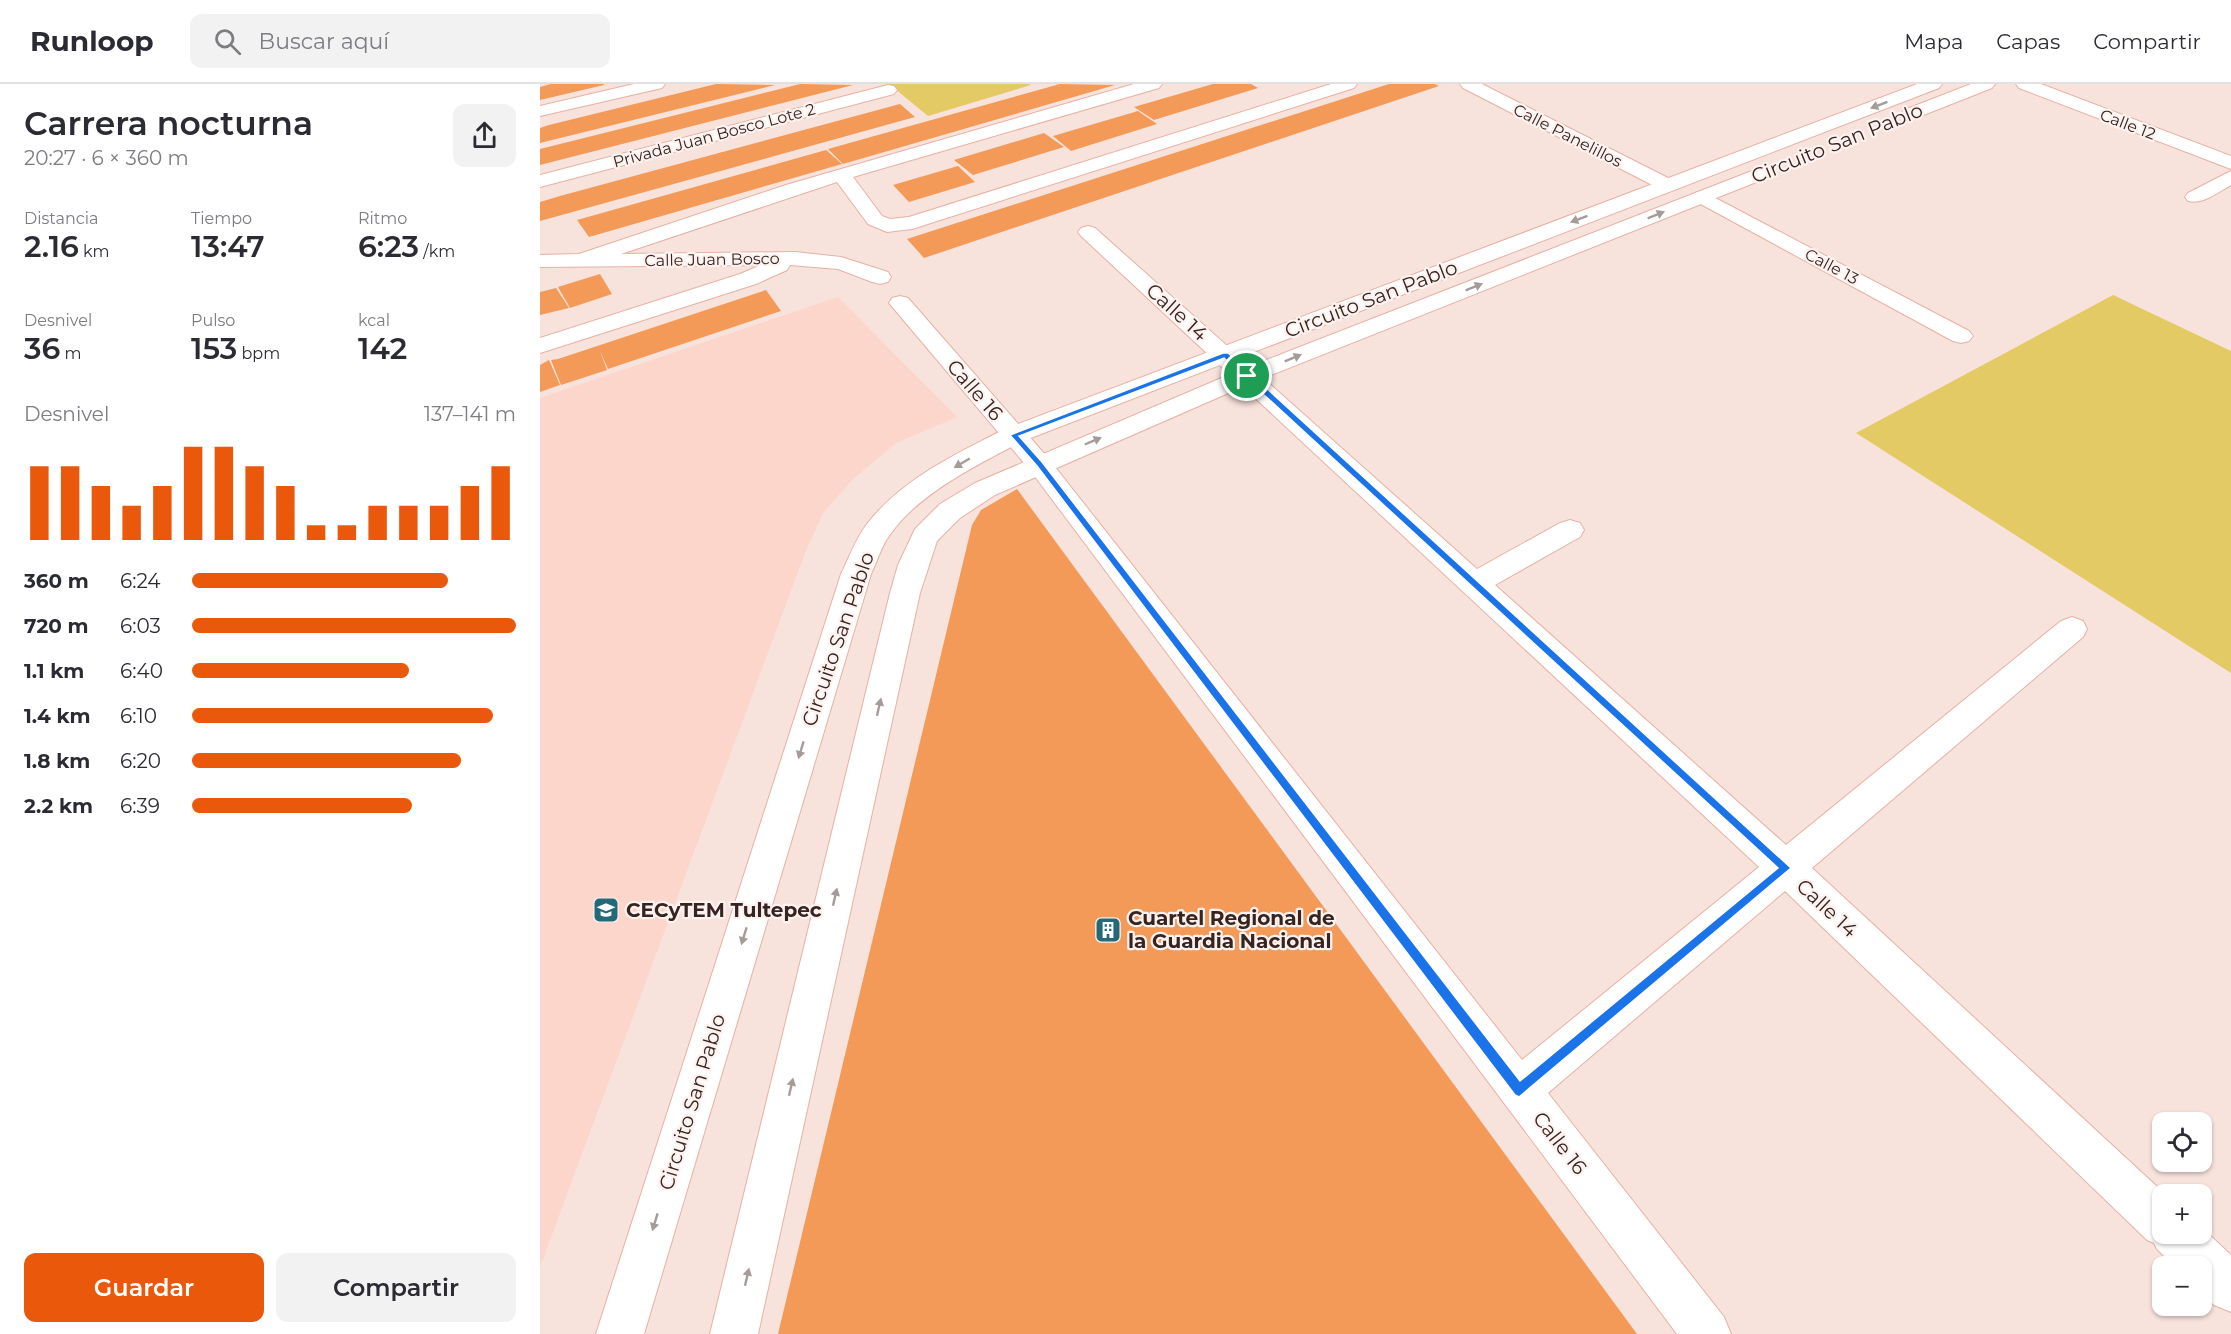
<!DOCTYPE html>
<html lang="es">
<meta charset="utf-8">
<style>
body{margin:0;font-family:Montserrat,sans-serif;background:#f2f2f3;color:#2b2b33;height:100vh;display:flex;flex-direction:column;font-size:22px;white-space:nowrap}
*{box-sizing:border-box;margin:0}
p{font-size:20px;color:#7c7c81}
.icon{flex:none;width:33px;height:33px;fill:none;stroke:currentColor;stroke-width:2;stroke-linecap:round;stroke-linejoin:round}
.map{position:relative;flex:1;overflow:hidden}
.drawer{display:flex;flex-direction:column;background:#fff;width:540px}
.drawer>*{flex:none}
.buttons{position:absolute;left:1612px;top:1028px;display:grid;gap:12px}
.buttons a{display:grid;place-items:center;width:60px;height:60px;border-radius:12px;background:#fff;box-shadow:0 2px 4px #0004;font-size:30px}
.pin{position:absolute;display:grid;place-items:center;width:51px;height:51px;color:#fff;margin:-26px;border:3px solid #fff;border-radius:50%;box-shadow:0 2px 6px #0007}
.round{display:grid;place-items:center;flex:none;width:63px;height:63px;border-radius:12px;background:#f2f2f3}
.head{display:flex;align-items:center;justify-content:space-between;height:102px;padding:0 24px}
h1{font-size:33px;font-weight:600;line-height:45px}
.figures{display:grid;grid-template-columns:repeat(3,1fr);gap:9px;height:102px;padding:6px 24px}
.figures div{display:grid;align-content:center}
.figures b{font-size:30px;font-weight:600}
.figures small{font-size:16px;font-weight:400}
.figures p{font-size:16px}
.chart{height:168px;padding:12px 24px}
.chart p{display:flex;justify-content:space-between}
.chart svg{width:100%;height:108px;margin-top:6px;stroke:#ea580c;stroke-width:6}
.cta{display:flex;gap:12px;margin-top:auto;padding:12px 24px}
.cta a{flex:1;height:69px;border-radius:12px;background:#ea580c;color:#fff;font-size:24px;font-weight:600;line-height:69px;text-align:center}
.cta a+a{background:#f2f2f3;color:#2b2b33}
ul{padding:0 24px;list-style:none;font-size:20px}
li{display:grid;grid-template-columns:96px 72px 1fr;align-items:center;height:45px}
li i{height:15px;border-radius:8px;background:#ea580c}
header{display:flex;align-items:center;gap:36px;box-sizing:border-box;height:84px;padding:0 30px;background:#fff;border-bottom:2px solid #e1e1e2}
header strong{font-size:28px}
nav{display:flex;gap:33px;margin-inline-start:auto;font-size:21px}
.search{width:420px;height:54px;background:#f2f2f3;display:flex;align-items:center;gap:15px;box-sizing:border-box;padding:0 21px;border-radius:12px;color:#7c7c81;font-size:22px}
main{display:flex;flex:1;min-height:0}
.map>svg:first-child{display:block}
</style>
<header>
<strong>Runloop</strong>
<div class="search"><svg class="icon" aria-label="search" viewBox="0 0 24 24"><circle cx="10" cy="10" r="6"/><path d="M15 15l6 6"/></svg>Buscar aquí</div>
<nav><a>Mapa</a><a>Capas</a><a>Compartir</a></nav>
</header>
<main>
<section class="drawer">
<div class="head"><div><h1>Carrera nocturna</h1><p>20:27 · 6 × 360 m</p></div><a class="round"><svg class="icon" aria-label="share" viewBox="0 0 24 24"><path d="M12 15V3M7 8l5-5 5 5M5 13v7h14v-7"/></svg></a></div>
<div class="figures">
<div><p>Distancia</p><b>2.16<small> km</small></b></div>
<div><p>Tiempo</p><b>13:47</b></div>
<div><p>Ritmo</p><b>6:23<small> /km</small></b></div>
</div>
<div class="figures">
<div><p>Desnivel</p><b>36<small> m</small></b></div>
<div><p>Pulso</p><b>153<small> bpm</small></b></div>
<div><p>kcal</p><b>142</b></div>
</div>
<div class="chart"><p><span>Desnivel</span>137–141 m</p>
<svg viewBox="0 0 160 44" preserveAspectRatio="none"><path d="M5 44V14M15 44V14M25 44V22M35 44V30M45 44V22M55 44V6M65 44V6M75 44V14M85 44V22M95 44V38M105 44V38M115 44V30M125 44V30M135 44V30M145 44V22M155 44V14"/></svg>
</div>
<ul>
<li><b>360 m</b>6:24<i style="width:79%"></i></li>
<li><b>720 m</b>6:03<i style="width:100%"></i></li>
<li><b>1.1 km</b>6:40<i style="width:67%"></i></li>
<li><b>1.4 km</b>6:10<i style="width:93%"></i></li>
<li><b>1.8 km</b>6:20<i style="width:83%"></i></li>
<li><b>2.2 km</b>6:39<i style="width:68%"></i></li>
</ul>
<div class="cta"><a>Guardar</a><a>Compartir</a></div>
</section>
<div class="map">
<svg width="1691" height="1250" viewBox="0 0 1691 1250">
<rect width="100%" height="100%" fill="#f8e2dc"/>
<path fill="#fcd5cb" d="M 298,213 L 417,333 L 356,359 L 313,395 L 283,429 L 265,469 L 0,1183 L 0,314 Z"/>
<path fill="#e4ca65" d="M 349,0 L 489,0 L 491,1 L 388,32 Z
M 1573,211 L 1691,267 L 1691,589 L 1316,349 Z"/>
<path fill="#f49a58" d="M 11,0 L 64,0 L 64,1 L 0,16 L 0,3 Z
M 176,0 L 235,1 L 0,59 L 0,44 L 9,41 Z
M 260,0 L 313,1 L 0,81 L 0,65 Z
M 520,0 L 575,1 L 303,80 L 288,65 Z
M 673,0 L 711,0 L 718,4 L 614,36 L 594,23 Z
M 849,0 L 894,0 L 899,2 L 384,174 L 367,155 Z
M 360,20 L 375,33 L 0,137 L 0,118 L 20,112 Z
M 598,27 L 617,40 L 531,67 L 513,52 Z
M 504,49 L 524,63 L 433,91 L 414,76 Z
M 286,66 L 302,80 L 49,153 L 37,136 Z
M 418,82 L 435,98 L 369,118 L 353,101 Z
M 60,190 L 72,210 L 30,224 L 18,203 Z
M 16,204 L 29,224 L 0,231 L 0,208 Z
M 226,206 L 241,227 L 68,285 L 60,267 L 67,286 L 21,301 L 11,276 L 18,275 Z
M 9,276 L 20,301 L 0,308 L 0,281 Z
M 477,405 L 1097,1250 L 238,1250 L 432,441 L 441,426 Z"/>
<g fill="none" stroke-linecap="round" stroke-linejoin="round">
<g stroke="#e7b1a3" stroke-width="2">
<path id="minor" d="M 94,0 L 125,0 L 122,4 L 0,32 L 0,22 Z
M 594,0 L 622,0 L 619,4 L 313,93 L 342,132 L 350,135 L 369,133 L 791,0 L 817,0 L 814,4 L 372,145 L 347,148 L 328,140 L 297,98 L 81,170 L 255,168 L 301,173 L 348,188 L 351,193 L 348,198 L 340,200 L 332,198 L 298,185 L 250,181 L 247,186 L 216,200 L 0,269 L 0,254 L 200,190 L 221,181 L 0,183 L 0,171 L 39,170 L 246,101 Z
M 920,0 L 942,0 L 1134,97 L 1137,101 L 1134,105 L 1120,105 L 923,4 Z
M 1476,0 L 1501,0 L 1691,72 L 1691,85 L 1479,4 Z
M 348,1 L 354,2 L 357,6 L 354,10 L 0,103 L 0,91 Z
M 1691,87 L 1691,101 C 1678,108 1663,121 1648,117 L 1645,113 L 1648,109 Z
M 1162,107 L 1429,247 L 1433,252 L 1429,257 L 1421,259 L 1413,257 L 1155,117 L 1152,113 L 1155,109 Z
M 548,142 L 555,144 L 937,485 L 1020,439 L 1030,436 L 1040,439 L 1044,446 L 1040,453 L 955,501 L 1246,761 L 1521,537 L 1532,533 L 1543,537 L 1547,545 L 1543,553 L 1272,784 L 1625,1110 L 1623,1149 L 1662,1149 L 1662,1144 L 1691,1171 L 1691,1228 L 1674,1221 L 1662,1209 L 1662,1182 L 1634,1182 L 1617,1165 L 1614,1159 L 1607,1156 L 1245,807 L 1008,1009 L 1184,1233 L 1191,1250 L 1137,1250 L 490,386 L 349,219 L 352,214 L 360,212 L 368,214 L 508,374 L 982,976 L 1219,783 L 541,152 L 538,148 L 541,144 Z"/>
</g>
<g stroke="#e7b1a3" stroke-width="2">
<path id="major" d="M 1377,0 L 1402,0 L 1399,4 L 483,357 C 439,380 377,410 349,452 C 341,463 337,478 331,490 L 104,1250 L 56,1250 L 301,490 C 309,474 316,454 327,440 C 362,395 416,370 465,345 Z
M 1431,0 L 1455,0 L 1452,4 L 1376,34 L 1364,34 L 1361,30 L 1364,26 Z
M 1222,83 L 1229,85 L 1232,89 L 1229,93 L 716,297 L 455,411 L 420,434 L 397,457 L 380,509 L 218,1250 L 170,1250 L 350,509 L 358,481 L 375,445 L 400,420 L 435,399 L 698,287 Z"/>
</g>
<use href="#minor" fill="#fff" fill-rule="evenodd"/>
<use href="#major" fill="#fff" fill-rule="evenodd"/>
</g>
<defs><path id="oneway-solid" d="M-6-.8H1V-3.2L6.5 0L1 3.2V.8H-6Z" transform="scale(1.5)"/></defs>
<g fill="#a59c9a">
<use href="#oneway-solid" transform="translate(1339 21) rotate(159)"/>
<use href="#oneway-solid" transform="translate(1116 131) rotate(-22)"/>
<use href="#oneway-solid" transform="translate(1039 135) rotate(159)"/>
<use href="#oneway-solid" transform="translate(934 203) rotate(-22)"/>
<use href="#oneway-solid" transform="translate(753 274) rotate(-22)"/>
<use href="#oneway-solid" transform="translate(553 357) rotate(-23)"/>
<use href="#oneway-solid" transform="translate(422 379) rotate(150)"/>
<use href="#oneway-solid" transform="translate(339 623) rotate(-77)"/>
<use href="#oneway-solid" transform="translate(261 666) rotate(107)"/>
<use href="#oneway-solid" transform="translate(295 813) rotate(-77)"/>
<use href="#oneway-solid" transform="translate(204 852) rotate(107)"/>
<use href="#oneway-solid" transform="translate(251 1003) rotate(-77)"/>
<use href="#oneway-solid" transform="translate(115 1138) rotate(107)"/>
<use href="#oneway-solid" transform="translate(207 1193) rotate(-77)"/>
</g>
<path fill="#1a73e8" stroke="#fff" stroke-width="1.5" fill-rule="evenodd" d="M 683,269 L 688,269 L 1251,784 L 979,1013 L 975,1011 L 497,382 L 470,351 ZM 684,274 L 1238,784 L 980,997 L 502,378 L 479,352 Z"/>
<defs>
<g id="school-square" transform="scale(1.35)"><rect x="-9" y="-9" width="18" height="18" rx="4" fill="#236978" stroke="#fdf2ef"/><path d="M0-5L7-2L0 1L-7-2ZM-4 1L0 2.5L4 1V4Q0 6-4 4Z" fill="#fff"/></g>
<g id="building-square" transform="scale(1.35)"><rect x="-9" y="-9" width="18" height="18" rx="4" fill="#236978" stroke="#fdf2ef"/><path d="M-4-6H4V6H1V3H-1V6H-4ZM-2.5-4.3h1.7v1.8h-1.7ZM.8-4.3h1.7v1.8H.8ZM-2.5-1h1.7V.8h-1.7ZM.8-1h1.7V.8H.8Z" fill="#fff"/></g>
</defs>
<g fill-rule="evenodd">
<use href="#school-square" x="66" y="826"/>
<use href="#building-square" x="568" y="846"/>
</g>
<g text-anchor="middle" stroke-width="4.5" stroke-linejoin="round" paint-order="stroke">
<g font-size="16" fill="#38241f" stroke="#fdf2ef">
<text transform="translate(1588 40) rotate(21)" y="6">Calle 12</text>
<text transform="translate(174 51) rotate(-15)" y="6">Privada Juan Bosco Lote 2</text>
<text transform="translate(1028 51) rotate(27)" y="6">Calle Panelillos</text>
<text transform="translate(172 175) rotate(-1)" y="6">Calle Juan Bosco</text>
<text transform="translate(1292 182) rotate(28)" y="6">Calle 13</text>
</g>
<g font-size="20" fill="#38241f" stroke="#fdf2ef">
<text transform="translate(1297 59) rotate(-22)" y="7">Circuito San Pablo</text>
<text transform="translate(831 215) rotate(-21)" y="7">Circuito San Pablo</text>
<text transform="translate(637 228) rotate(42)" y="7">Calle 14</text>
<text transform="translate(435 306) rotate(49)" y="7">Calle 16</text>
<text transform="translate(298 555) rotate(-71)" y="7">Circuito San Pablo</text>
<text transform="translate(1287 824) rotate(43)" y="7">Calle 14</text>
<text transform="translate(152 1018) rotate(-73)" y="7">Circuito San Pablo</text>
<text transform="translate(1020 1059) rotate(52)" y="7">Calle 16</text>
</g>
<g font-size="20" font-weight="bold" fill="#38241f" stroke="#fdf2ef" text-anchor="start">
<text x="86" y="833">CECyTEM Tultepec</text>
<text x="588" y="841">Cuartel Regional de<tspan x="588" dy="23">la Guardia Nacional</tspan></text>
</g>
</g>
</svg>
<div class="buttons">
<a><svg class="icon" aria-label="locate" viewBox="0 0 24 24"><circle cx="12" cy="12" r="6"/><path d="M12 2v4M12 18v4M2 12h4M18 12h4"/></svg></a>
<a>+</a>
<a>−</a>
</div>
<div class="pin" style="left:707px;top:292px;background:#1e9e55"><svg class="icon" aria-label="arrive" viewBox="0 0 24 24"><path d="M6 21V4h12l-3 4 3 4H6"/></svg></div>
</div>
</main>
